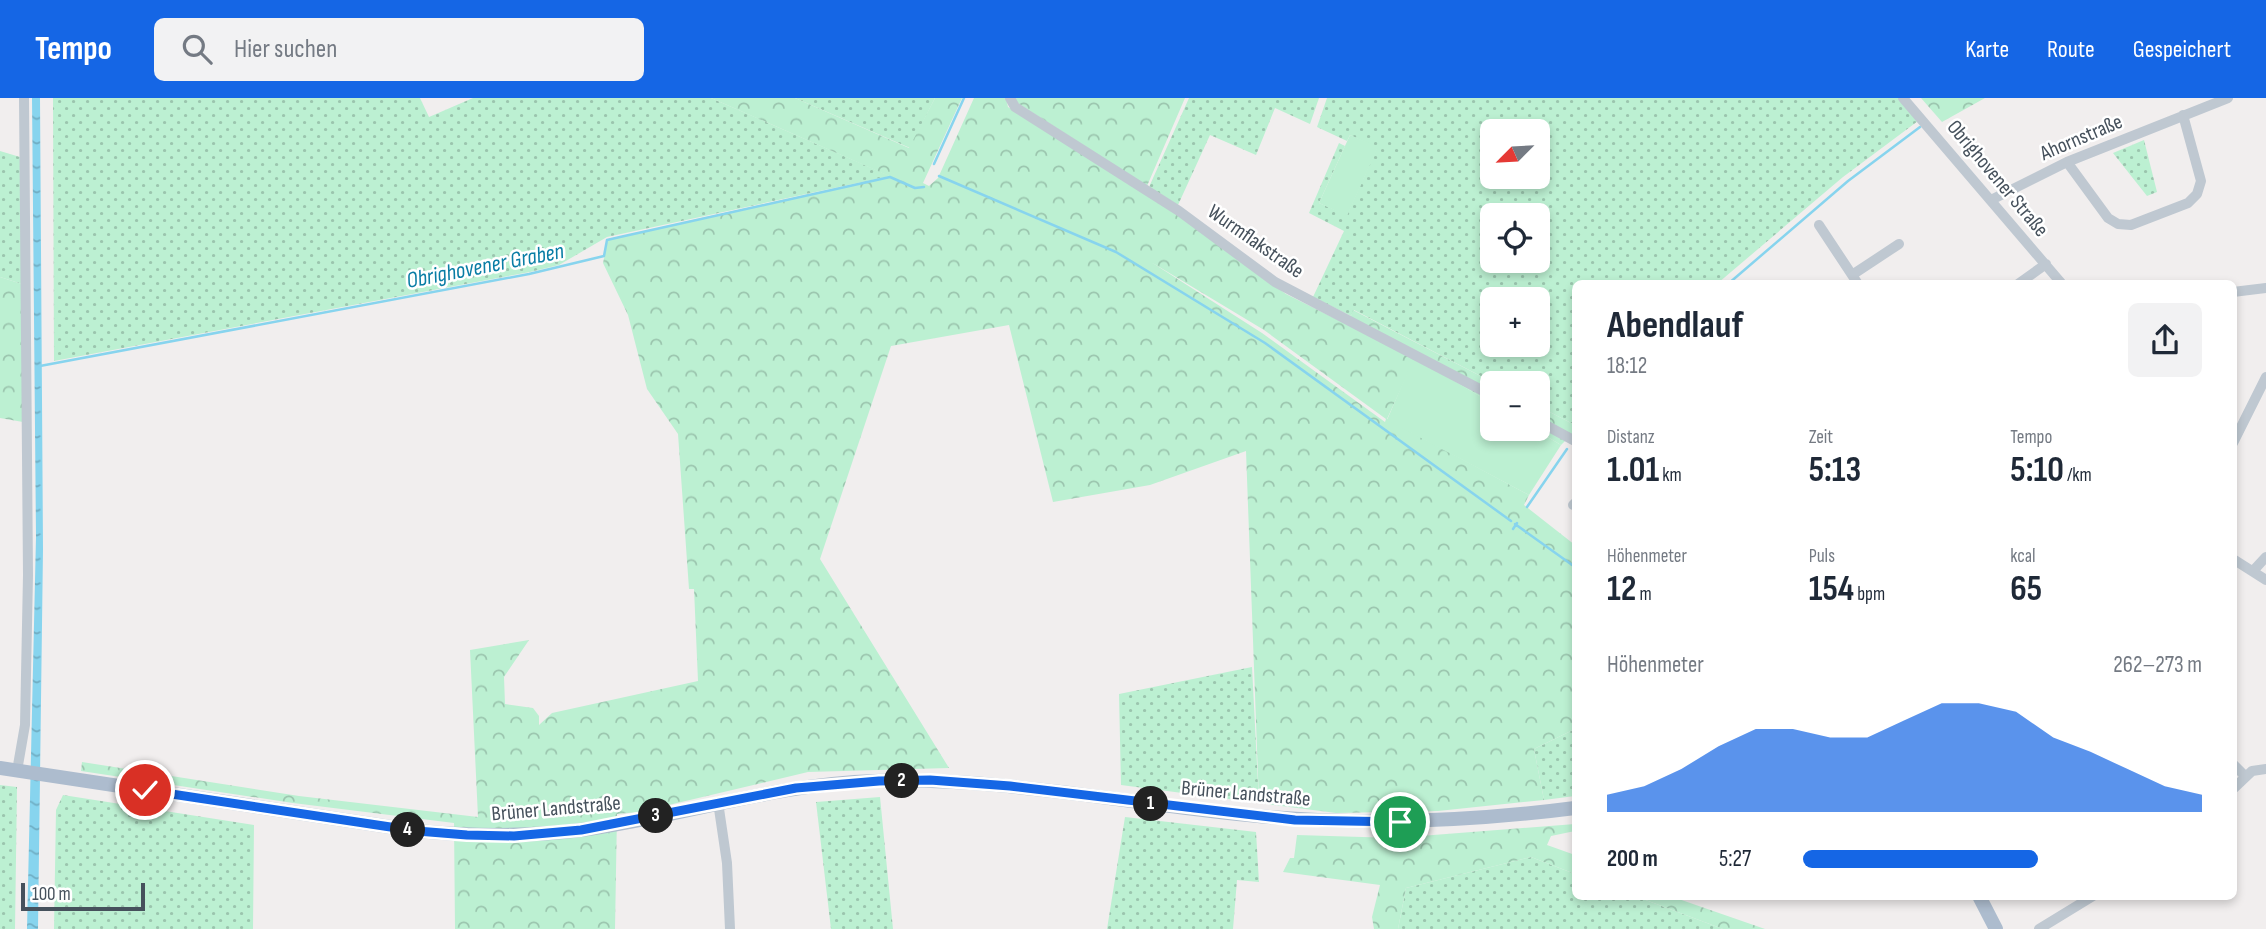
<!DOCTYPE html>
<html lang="de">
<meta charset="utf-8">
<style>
body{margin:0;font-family:"Sofia Sans Condensed",sans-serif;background:#f2f2f3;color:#1f2937;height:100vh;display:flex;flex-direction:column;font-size:26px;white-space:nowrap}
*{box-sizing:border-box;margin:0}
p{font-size:23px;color:#747a83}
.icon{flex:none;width:38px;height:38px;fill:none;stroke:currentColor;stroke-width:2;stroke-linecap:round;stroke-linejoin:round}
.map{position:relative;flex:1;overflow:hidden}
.drawer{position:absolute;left:1572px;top:182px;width:665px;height:620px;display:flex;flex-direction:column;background:#fff;border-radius:10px;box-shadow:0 4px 10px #0003}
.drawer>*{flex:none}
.needle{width:46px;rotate:246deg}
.buttons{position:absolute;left:1480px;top:21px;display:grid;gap:14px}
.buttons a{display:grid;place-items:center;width:70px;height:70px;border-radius:10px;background:#fff;box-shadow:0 4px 10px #0003;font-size:35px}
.scale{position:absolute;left:21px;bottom:18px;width:124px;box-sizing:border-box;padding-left:7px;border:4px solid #46515c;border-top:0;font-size:19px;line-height:24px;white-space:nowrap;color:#46515c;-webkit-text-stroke:5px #fff;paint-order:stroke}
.pin{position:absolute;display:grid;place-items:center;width:60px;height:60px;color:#fff;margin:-30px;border:4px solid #fff;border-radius:50%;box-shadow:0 2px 7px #0007}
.km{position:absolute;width:35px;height:35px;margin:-18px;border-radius:50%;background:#222;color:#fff;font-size:19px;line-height:35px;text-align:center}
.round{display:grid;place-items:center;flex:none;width:74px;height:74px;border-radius:10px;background:#f2f2f3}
.headline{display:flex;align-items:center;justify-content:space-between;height:119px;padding:0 35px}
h1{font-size:38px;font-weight:700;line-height:52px}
.figures{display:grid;grid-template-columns:repeat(3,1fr);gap:10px;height:119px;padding:7px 35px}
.figures div{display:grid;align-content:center}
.figures b{font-size:35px;font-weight:700}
.figures small{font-size:19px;font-weight:400}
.figures p{font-size:19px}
.chart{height:196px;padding:14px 35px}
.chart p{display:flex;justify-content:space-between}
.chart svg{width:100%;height:126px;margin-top:7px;fill:#1566e5;opacity:.7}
ul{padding:0 35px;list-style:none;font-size:23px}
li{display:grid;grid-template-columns:112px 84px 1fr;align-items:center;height:52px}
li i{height:18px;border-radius:9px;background:#1566e5}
header{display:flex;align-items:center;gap:42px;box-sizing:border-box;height:98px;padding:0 35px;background:#1566e5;color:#fff}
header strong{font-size:33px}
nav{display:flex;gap:38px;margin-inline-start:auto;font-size:24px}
.search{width:490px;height:63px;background:#f2f2f3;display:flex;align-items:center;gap:18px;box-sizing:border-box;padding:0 24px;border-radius:10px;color:#747a83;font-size:26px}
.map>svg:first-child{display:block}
</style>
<header>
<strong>Tempo</strong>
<div class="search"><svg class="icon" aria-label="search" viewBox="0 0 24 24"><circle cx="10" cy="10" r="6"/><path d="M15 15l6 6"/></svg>Hier suchen</div>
<nav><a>Karte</a><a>Route</a><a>Gespeichert</a></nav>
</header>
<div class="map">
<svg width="2266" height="831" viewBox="0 0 2266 831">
<defs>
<pattern id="green-dots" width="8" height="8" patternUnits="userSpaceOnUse" patternTransform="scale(1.75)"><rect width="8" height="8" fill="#bcf0d2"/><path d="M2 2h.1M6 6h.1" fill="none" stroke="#9bc5ae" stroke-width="1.8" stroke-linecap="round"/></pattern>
<pattern id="forest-crowns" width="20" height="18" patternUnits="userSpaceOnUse" patternTransform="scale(1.75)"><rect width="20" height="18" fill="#bcf0d2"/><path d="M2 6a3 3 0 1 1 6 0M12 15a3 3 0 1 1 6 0" fill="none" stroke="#9bc5ae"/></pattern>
<pattern id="water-ripples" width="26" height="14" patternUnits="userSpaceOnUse" patternTransform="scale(1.75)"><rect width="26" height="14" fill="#87d4ee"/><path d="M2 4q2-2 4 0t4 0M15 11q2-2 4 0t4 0" fill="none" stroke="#70aec4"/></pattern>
</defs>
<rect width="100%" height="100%" fill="#f1eeee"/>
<path fill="url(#green-dots)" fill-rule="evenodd" d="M 53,0 L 420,0 L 429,19 L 473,0 L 711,0 L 890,78 L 607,139 L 559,167 L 530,174 L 54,263 Z
M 795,0 L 935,0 L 910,50 Z
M 1189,0 L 1319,0 L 1310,26 L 1275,10 L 1256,57 L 1210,37 L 1178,107 L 1149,89 Z
M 1327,0 L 1898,0 L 1918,23 L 1843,79 L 1718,185 L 1575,186 L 1575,327 L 1538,308 L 1538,285 L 1494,285 L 1354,212 L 1351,218 L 1313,199 L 1344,133 L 1309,115 L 1339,45 L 1345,48 L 1319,105 L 1347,117 L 1377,50 L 1350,37 L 1347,43 L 1317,29 ZM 1493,33 L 1538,33 L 1538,79 L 1493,79 ZM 1493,117 L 1538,117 L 1538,163 L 1493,163 ZM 1493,201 L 1538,201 L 1538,247 L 1493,247 Z
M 2144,42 L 2157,94 L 2147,98 L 2113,55 Z
M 0,53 L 20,59 L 22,186 L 0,179 Z
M 1252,569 L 1259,705 L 1121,687 L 1119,596 Z
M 1575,631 L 1575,698 L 1544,702 L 1534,651 Z
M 0,687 L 17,689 L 15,831 L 0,831 Z
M 63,697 L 254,727 L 253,831 L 54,831 L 56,712 Z
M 880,699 L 893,831 L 831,831 L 816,704 Z
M 1125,719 L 1256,734 L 1259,784 L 1237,782 L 1233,831 L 1107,831 Z
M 1531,759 L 1575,776 L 1575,798 L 1635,798 L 1723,831 L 1398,831 L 1406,790 Z"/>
<path fill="url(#forest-crowns)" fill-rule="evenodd" d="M 711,0 L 795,0 L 909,50 L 935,0 L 962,0 L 923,85 L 929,88 L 938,80 L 974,0 L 1006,0 L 1008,9 L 1185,121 L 1286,196 L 1348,227 L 1353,212 L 1494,285 L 1493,306 L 1415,260 L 1387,321 L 1529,397 L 1524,407 L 1575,447 L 1575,631 L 1534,651 L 1544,702 L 1438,713 L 1336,715 L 1259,705 L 1246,353 L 1150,387 L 1053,404 L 1009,227 L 891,248 L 820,461 L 949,670 L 808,674 L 639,714 L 617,716 L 615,831 L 455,831 L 454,725 L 293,705 L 81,673 L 82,664 L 299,698 L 478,719 L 470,552 L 529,542 L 504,579 L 505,606 L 533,610 L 539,618 L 539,627 L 552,615 L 698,583 L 694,491 L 689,491 L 678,336 L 647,291 L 628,217 L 603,165 L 608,141 L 889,78 ZM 1151,164 L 1264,232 L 1386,321 L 1385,324 L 1262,235 Z
M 1015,0 L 1185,0 L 1147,88 L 1016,4 Z
M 1921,0 L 1985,0 L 1942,24 Z
M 0,179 L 22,186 L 23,324 L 0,320 Z
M 1538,308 L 1575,327 L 1575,339 L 1571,337 L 1561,347 L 1534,331 L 1538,331 Z
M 1575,726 L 1575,733 L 1551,738 L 1547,747 L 1575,757 L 1575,776 L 1531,759 L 1406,790 L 1398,831 L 1374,831 L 1372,819 L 1380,787 L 1283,774 L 1290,760 L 1294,760 L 1297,737 L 1395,740 Z
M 1635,798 L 1670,798 L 1765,831 L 1723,831 Z"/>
<path fill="#bcf0d2" d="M 1350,37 L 1378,49 L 1347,118 L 1319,105 Z
M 1414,259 L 1493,306 L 1493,331 L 1534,331 L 1561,347 L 1529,397 L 1387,322 Z"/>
<path fill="url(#water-ripples)" d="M 32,0 L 40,0 L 43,451 L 38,831 L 27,831 L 36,439 Z"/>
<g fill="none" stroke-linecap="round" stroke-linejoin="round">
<path stroke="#87d4ee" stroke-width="2.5" d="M 934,66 L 964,0
M 939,78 L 1116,154 L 1265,245 L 1511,423
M 1728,186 L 1848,83 L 1920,29
M 40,268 L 529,176 L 604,158 L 607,142 L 620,139 L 890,79 L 915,90 L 924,89
M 1527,409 L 1567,351
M 1515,426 L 1575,469
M 1513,431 L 1517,425"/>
<path stroke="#bfc8d1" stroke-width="10" d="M 1010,0 L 1015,9 L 1179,113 L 1275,184 L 1493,298
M 1903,0 L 2062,186
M 2067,64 L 2108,120 L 2118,126 L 2131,127 L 2188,105 L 2197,96 L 2201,83 L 2183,17
M 1991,102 L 2067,64 L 2228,0
M 1819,127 L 1858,186
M 1852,177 L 1899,146
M 2018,186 L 2046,166
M 2233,194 L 2266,190
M 1538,323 L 1575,343
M 2233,345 L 2266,279
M 1573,407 L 1575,405
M 2233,461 L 2266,482
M 2253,473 L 2266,459
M 2233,666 L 2245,678
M 17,673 L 25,627 L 28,477 L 24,0
M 2233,691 L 2252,673 L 2266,671
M 718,704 L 727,765 L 730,831
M 2039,831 L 2093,798"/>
<path stroke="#adbcce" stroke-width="14" d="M 0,670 L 417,733 C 472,738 526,739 581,732 C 680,719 774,686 875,683 C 1000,679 1124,705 1248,717 C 1357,728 1466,724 1575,710
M 1979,798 L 1996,831"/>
</g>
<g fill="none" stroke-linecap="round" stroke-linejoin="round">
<g stroke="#fff" stroke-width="14">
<path id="route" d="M 145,692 L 417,733 L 467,737 L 514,738 L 581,732 L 796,690 L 879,683 L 930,682 L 1010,688 L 1295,722 L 1400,724"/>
</g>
<use href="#route" stroke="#1566e5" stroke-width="9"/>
</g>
<g text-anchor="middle" stroke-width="5" stroke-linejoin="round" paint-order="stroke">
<g font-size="21" fill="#46515c" stroke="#fff">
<text transform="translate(2081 39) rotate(-23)" y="7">Ahornstraße</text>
<text transform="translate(1998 80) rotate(50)" y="7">Obrighovener Straße</text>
<text transform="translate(1256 143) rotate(35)" y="7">Wurmflakstraße</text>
<text transform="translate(1246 695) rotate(5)" y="7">Brüner Landstraße</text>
<text transform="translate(556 710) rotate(-5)" y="7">Brüner Landstraße</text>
</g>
<g font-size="23" font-style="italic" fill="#097da5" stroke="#fff">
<text transform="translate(485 167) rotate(-11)" y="8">Obrighovener Graben</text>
</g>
</g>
</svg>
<div class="buttons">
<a><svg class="needle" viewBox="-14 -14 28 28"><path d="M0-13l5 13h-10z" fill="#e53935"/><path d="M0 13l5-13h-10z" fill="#747a83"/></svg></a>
<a><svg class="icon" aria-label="locate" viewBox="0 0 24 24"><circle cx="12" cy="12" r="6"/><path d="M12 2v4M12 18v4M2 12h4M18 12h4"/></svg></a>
<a>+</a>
<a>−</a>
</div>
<div class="scale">100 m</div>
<div class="pin" style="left:1400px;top:724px;background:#1e9e55"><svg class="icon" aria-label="arrive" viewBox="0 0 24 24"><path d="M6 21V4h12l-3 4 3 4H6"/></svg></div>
<div class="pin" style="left:145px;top:692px;background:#d93025"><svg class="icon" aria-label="check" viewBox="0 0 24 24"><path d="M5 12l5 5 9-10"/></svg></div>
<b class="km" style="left:1151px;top:706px">1</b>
<b class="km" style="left:902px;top:683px">2</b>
<b class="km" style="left:656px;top:718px">3</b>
<b class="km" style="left:408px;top:732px">4</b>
<section class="drawer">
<div class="headline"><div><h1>Abendlauf</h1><p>18:12</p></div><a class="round"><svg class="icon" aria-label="share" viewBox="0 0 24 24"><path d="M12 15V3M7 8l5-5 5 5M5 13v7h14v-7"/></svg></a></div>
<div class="figures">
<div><p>Distanz</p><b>1.01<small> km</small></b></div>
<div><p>Zeit</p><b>5:13</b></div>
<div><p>Tempo</p><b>5:10<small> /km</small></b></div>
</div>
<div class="figures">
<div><p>Höhenmeter</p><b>12<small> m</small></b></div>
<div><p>Puls</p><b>154<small> bpm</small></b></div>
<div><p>kcal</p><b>65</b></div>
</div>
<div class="chart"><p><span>Höhenmeter</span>262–273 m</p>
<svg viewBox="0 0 160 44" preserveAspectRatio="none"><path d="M0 44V38L10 35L20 29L30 21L40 15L50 15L60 18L70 18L80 12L90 6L100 6L110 9L120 18L130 23L140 29L150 35L160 38V44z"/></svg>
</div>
<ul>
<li><b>200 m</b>5:27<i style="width:59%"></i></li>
</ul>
</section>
</div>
